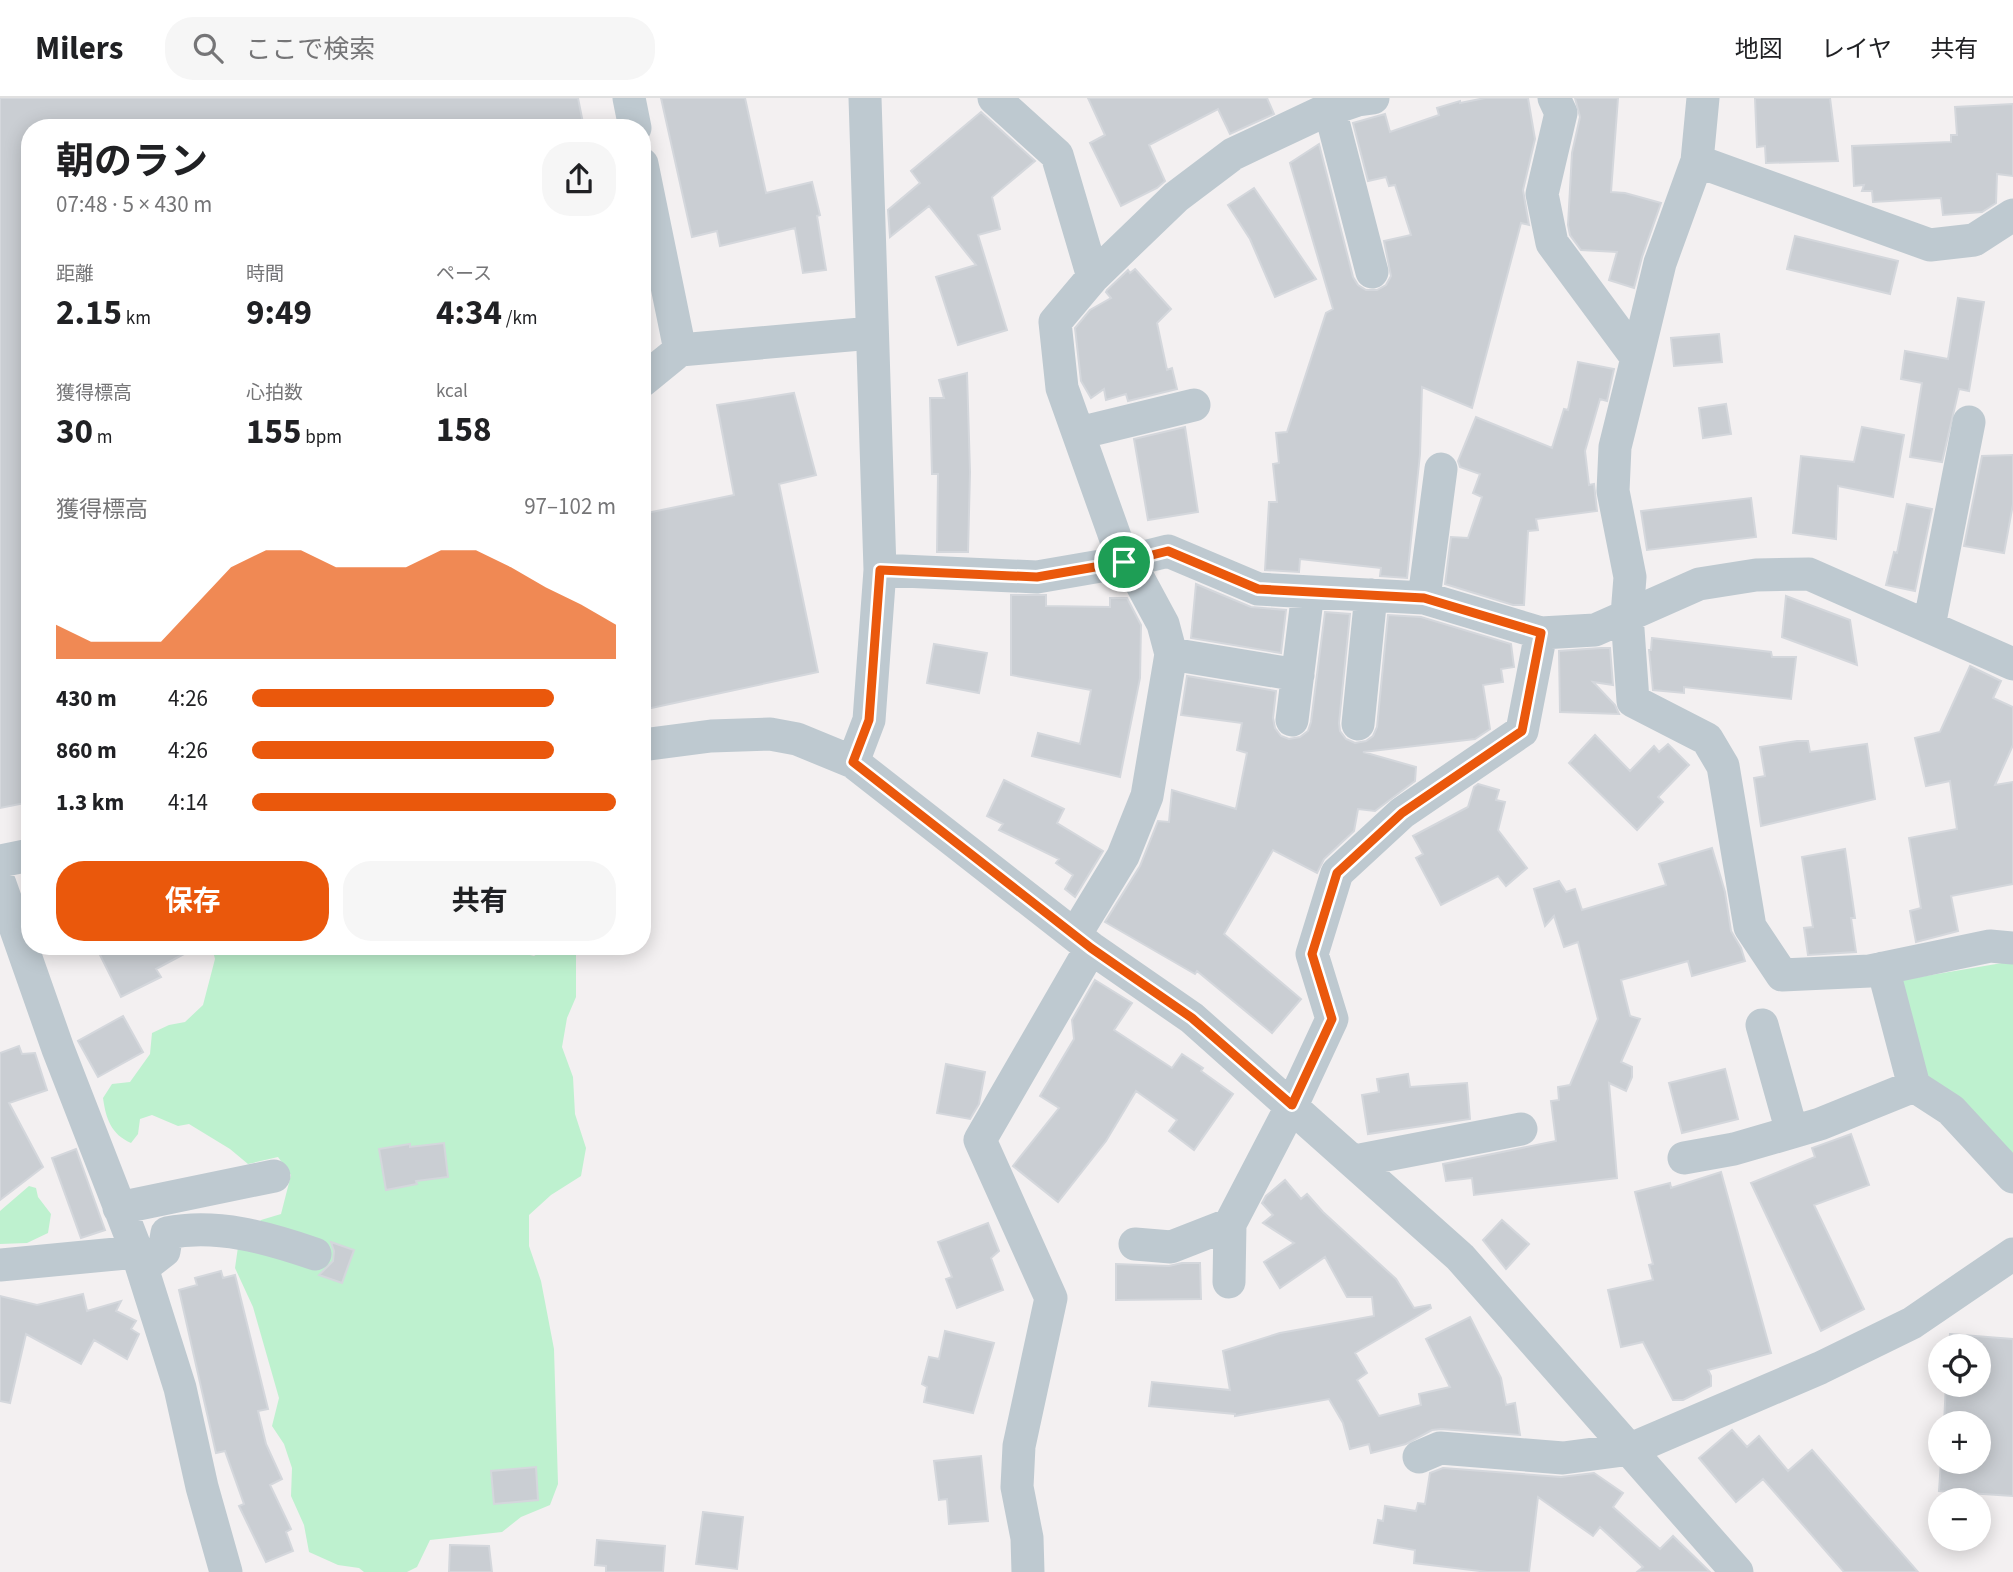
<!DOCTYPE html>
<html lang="ja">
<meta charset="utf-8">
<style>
body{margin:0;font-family:"Source Sans 3","Noto Sans JP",sans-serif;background:#f6f6f6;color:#202124;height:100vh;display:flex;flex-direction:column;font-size:26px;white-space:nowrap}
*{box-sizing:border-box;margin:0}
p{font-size:23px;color:#757577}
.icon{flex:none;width:38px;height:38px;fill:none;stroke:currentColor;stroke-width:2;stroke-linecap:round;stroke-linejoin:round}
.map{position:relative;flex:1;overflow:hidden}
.drawer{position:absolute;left:21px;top:21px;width:630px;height:836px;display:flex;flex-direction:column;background:#fff;border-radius:28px;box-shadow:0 4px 18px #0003}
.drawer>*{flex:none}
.buttons{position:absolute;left:1928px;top:1236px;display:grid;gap:14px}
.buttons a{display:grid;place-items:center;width:63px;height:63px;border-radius:50%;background:#fff;box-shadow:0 4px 18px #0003;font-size:35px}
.pin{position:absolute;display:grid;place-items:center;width:60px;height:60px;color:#fff;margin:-30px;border:4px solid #fff;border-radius:50%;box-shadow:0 2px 7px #0007}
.round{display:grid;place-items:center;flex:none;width:74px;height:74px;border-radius:28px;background:#f6f6f6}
.summary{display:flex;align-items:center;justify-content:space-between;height:119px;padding:0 35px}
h1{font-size:38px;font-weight:700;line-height:52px}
.stats{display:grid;grid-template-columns:repeat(3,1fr);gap:10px;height:119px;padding:7px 35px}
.stats div{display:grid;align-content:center}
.stats b{font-size:35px;font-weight:700}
.stats small{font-size:19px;font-weight:400}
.stats p{font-size:19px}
.chart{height:196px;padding:14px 35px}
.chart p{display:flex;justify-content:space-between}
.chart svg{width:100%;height:126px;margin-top:7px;fill:#ea580c;opacity:.7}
.action{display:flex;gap:14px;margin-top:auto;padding:14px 35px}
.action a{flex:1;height:80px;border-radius:28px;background:#ea580c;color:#fff;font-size:28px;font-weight:700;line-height:80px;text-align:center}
.action a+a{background:#f6f6f6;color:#202124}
ul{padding:0 35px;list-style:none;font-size:23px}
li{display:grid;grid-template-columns:112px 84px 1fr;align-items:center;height:52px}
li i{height:18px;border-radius:9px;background:#ea580c}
header{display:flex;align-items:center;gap:42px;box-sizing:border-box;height:98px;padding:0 35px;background:#fff;border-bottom:2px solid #e0e0e0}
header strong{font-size:33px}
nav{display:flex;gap:38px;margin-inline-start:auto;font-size:24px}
.search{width:490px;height:63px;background:#f6f6f6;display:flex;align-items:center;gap:18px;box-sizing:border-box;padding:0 24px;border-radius:28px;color:#757577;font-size:26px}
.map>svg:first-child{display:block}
</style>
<header>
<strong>Milers</strong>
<div class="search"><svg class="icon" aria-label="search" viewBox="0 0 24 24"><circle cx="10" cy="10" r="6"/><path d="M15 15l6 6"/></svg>ここで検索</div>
<nav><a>地図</a><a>レイヤ</a><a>共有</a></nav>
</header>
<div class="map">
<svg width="2013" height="1474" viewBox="0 0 2013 1474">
<rect width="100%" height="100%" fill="#f3f0f1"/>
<path fill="#bef1cf" d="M 212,849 L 498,849 L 534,858 C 548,849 559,846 576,852 L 576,899 L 567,920 L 562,949 L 573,979 L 575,1016 L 586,1050 L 581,1078 L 551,1097 L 529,1117 L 529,1148 L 541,1183 L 554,1251 L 558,1386 L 550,1407 L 521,1419 L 502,1434 L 430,1442 L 417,1469 L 407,1474 L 364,1474 L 359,1470 L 338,1467 L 309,1454 L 304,1427 L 291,1398 L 292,1370 L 284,1346 L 272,1328 L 279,1300 L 253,1209 L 235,1170 L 238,1149 L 261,1122 L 281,1116 L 291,1077 L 278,1059 L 248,1066 L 230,1051 L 189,1026 L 178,1028 L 152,1017 L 140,1021 L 138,1036 L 131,1045 C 111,1036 106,1021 103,1000 L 112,986 L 130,984 L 150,956 L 152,935 L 169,927 L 185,924 L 203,907 L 215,861 Z
M 2008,864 L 2013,865 L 2013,1061 L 1924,975 L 1896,883 Z
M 29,1088 L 36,1090 L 38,1099 L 51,1116 L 48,1135 L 27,1145 L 0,1146 L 0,1113 Z"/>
<path fill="#caced3" stroke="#d4d7dc" stroke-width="2" d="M 0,0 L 578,0 L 584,30 L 30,30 L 30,704 L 0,710 Z
M 661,0 L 745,0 L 766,95 L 812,84 L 820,117 L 817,118 L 826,172 L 803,175 L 795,130 L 720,148 L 717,133 L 692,139 Z
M 1088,0 L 1267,0 L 1274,16 L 1230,36 L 1218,11 L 1149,47 L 1165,83 L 1157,90 L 1121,108 L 1090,45 L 1105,37 Z
M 1485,0 L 1528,0 L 1535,41 L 1523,92 L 1529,127 L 1521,125 L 1472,310 L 1422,289 L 1420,356 L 1407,480 L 1380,478 L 1381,470 L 1300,461 L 1299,474 L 1265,472 L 1269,404 L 1277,404 L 1273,366 L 1279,365 L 1276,335 L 1287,334 L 1326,215 L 1333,211 L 1290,65 L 1319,46 L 1353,179 L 1358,187 L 1366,192 L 1377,192 L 1386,187 L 1391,178 L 1384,143 L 1411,137 L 1395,87 L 1389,88 L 1386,79 L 1368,83 L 1353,25 L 1385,16 L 1390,34 L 1439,17 L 1437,10 L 1460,3 L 1460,5 Z
M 1575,0 L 1618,0 L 1611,94 L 1625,95 L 1661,105 L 1642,159 L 1634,190 L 1609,182 L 1617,154 L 1581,152 L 1570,137 L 1568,127 L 1572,55 L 1580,19 Z
M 1755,0 L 1830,0 L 1838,63 L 1766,65 L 1765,48 L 1757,49 Z
M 2013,6 L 2013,78 L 1997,76 L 1996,105 L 1982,114 L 1943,117 L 1941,100 L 1873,104 L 1872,93 L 1862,93 L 1864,87 L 1854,88 L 1852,48 L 1951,44 L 1951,37 L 1957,37 L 1955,9 Z
M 981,14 L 1035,63 L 992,99 L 1000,131 L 978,137 L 1007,232 L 958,247 L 936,179 L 976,167 L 929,108 L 890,139 L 888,112 L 920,85 L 911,73 Z
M 1254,90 L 1316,181 L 1275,199 L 1250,141 L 1228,107 Z
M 1795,138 L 1898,163 L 1890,196 L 1787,171 Z
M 1135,171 L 1171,211 L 1157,225 L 1167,272 L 1172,270 L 1177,291 L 1128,303 L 1126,296 L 1106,302 L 1104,291 L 1091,300 L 1081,283 L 1075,230 L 1090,212 L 1111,200 L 1106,194 L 1107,192 L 1128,172 L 1130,175 Z
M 1958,200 L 1984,204 L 1969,293 L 1959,291 L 1942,364 L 1910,359 L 1922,285 L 1901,281 L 1905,253 L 1948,261 Z
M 1719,236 L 1722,264 L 1674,268 L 1671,240 Z
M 1578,264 L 1614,271 L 1607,303 L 1600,301 L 1585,353 L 1589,387 L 1594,386 L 1597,413 L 1536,421 L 1538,432 L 1528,433 L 1524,507 L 1513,507 L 1445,486 L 1451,439 L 1468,440 L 1482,399 L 1473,395 L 1480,376 L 1460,369 L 1458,363 L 1476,319 L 1552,350 L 1564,311 L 1568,312 Z
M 967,275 L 970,374 L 968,454 L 937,454 L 938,376 L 932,376 L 930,300 L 944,300 L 939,282 Z
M 794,295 L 816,377 L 779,386 L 818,574 L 642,612 L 642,416 L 734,397 L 717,307 Z
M 1726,306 L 1731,336 L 1703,340 L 1699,310 Z
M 1185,329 L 1198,414 L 1148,422 L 1134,341 Z
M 1862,329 L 1904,337 L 1893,399 L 1838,388 L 1836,441 L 1793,435 L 1801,358 L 1854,364 Z
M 2013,357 L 2013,406 L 2004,455 L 1964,448 L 1982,358 Z
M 1751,400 L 1756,439 L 1647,452 L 1641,413 Z
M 1907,406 L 1932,411 L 1915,493 L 1886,487 L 1894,454 L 1897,455 Z
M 1196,486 L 1251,509 L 1286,512 L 1281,555 L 1191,540 Z
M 1011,497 L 1046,497 L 1046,508 L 1110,509 L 1110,500 L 1127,500 L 1141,527 L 1140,580 L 1120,679 L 1032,658 L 1038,635 L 1080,646 L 1091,592 L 1011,577 Z
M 1786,498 L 1850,522 L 1857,567 L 1782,539 Z
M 1325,514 L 1350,516 L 1339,625 L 1340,633 L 1346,641 L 1355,645 L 1366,643 L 1373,638 L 1377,629 L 1388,517 L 1421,519 L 1511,546 L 1514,569 L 1501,571 L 1503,584 L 1483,587 L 1490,631 L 1475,641 L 1363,654 L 1416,669 L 1415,683 L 1375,713 L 1358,711 L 1354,733 L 1324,761 L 1317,775 L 1273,752 L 1224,836 L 1301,901 L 1272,935 L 1197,873 L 1195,876 L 1105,824 L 1140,768 L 1158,723 L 1169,724 L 1172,692 L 1236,711 L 1247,655 L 1237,652 L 1242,625 L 1181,617 L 1187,578 L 1276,593 L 1273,620 L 1275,630 L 1281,638 L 1289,641 L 1300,639 L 1308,633 L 1311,624 Z
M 1652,540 L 1771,554 L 1772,559 L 1796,559 L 1791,601 L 1684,589 L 1684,595 L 1653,592 L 1649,552 L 1651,552 Z
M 934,546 L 987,555 L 979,595 L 927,585 Z
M 1601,550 L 1610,550 L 1613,587 L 1593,584 L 1615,607 L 1619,616 L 1560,614 L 1559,553 Z
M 1970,568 L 2001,583 L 1993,600 L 2013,609 L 2013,647 L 1995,687 L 2013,684 L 2013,786 L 1951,798 L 1958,833 L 1916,844 L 1910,813 L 1921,810 L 1909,740 L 1957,731 L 1950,683 L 1926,688 L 1915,640 L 1940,634 Z
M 1595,637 L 1630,673 L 1654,648 L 1659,654 L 1668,646 L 1689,667 L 1658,699 L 1663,704 L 1637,732 L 1569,665 Z
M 1797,643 L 1808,643 L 1810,654 L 1867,646 L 1875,701 L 1761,728 L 1754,680 L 1765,678 L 1760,649 Z
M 1004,682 L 1064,711 L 1057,725 L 1103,753 L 1075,799 L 1065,791 L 1073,777 L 1056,765 L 1059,761 L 999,732 L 1003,726 L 987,718 Z
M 1478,686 L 1499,692 L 1496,702 L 1505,704 L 1498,732 L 1527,770 L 1506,788 L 1498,778 L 1441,807 L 1416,760 L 1423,756 L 1413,738 L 1468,709 L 1474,689 Z
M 1712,750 L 1725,794 L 1731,833 L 1741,850 L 1745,863 L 1692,878 L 1688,863 L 1621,882 L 1630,918 L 1640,921 L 1621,964 L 1632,969 L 1632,979 L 1626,993 L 1609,985 L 1617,1080 L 1474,1097 L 1472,1080 L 1446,1083 L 1443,1066 L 1556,1043 L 1551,1003 L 1559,1002 L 1558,989 L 1570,987 L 1598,921 L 1578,844 L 1564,849 L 1554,818 L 1545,828 L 1534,791 L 1559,783 L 1566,794 L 1575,791 L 1582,812 L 1666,787 L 1659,766 Z
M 1845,751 L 1855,820 L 1851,820 L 1856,854 L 1808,857 L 1804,830 L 1813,829 L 1802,759 Z
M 96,849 L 197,849 L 156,871 L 161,879 L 121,899 Z
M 1095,882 L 1132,905 L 1114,932 L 1172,970 L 1182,956 L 1203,970 L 1201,973 L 1233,996 L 1194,1052 L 1169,1033 L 1177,1022 L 1136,993 L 1106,1043 L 1058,1104 L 1013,1068 L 1059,1010 L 1040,998 L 1074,941 L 1072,922 Z
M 123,918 L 143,954 L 98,979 L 78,943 Z
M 19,948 L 22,956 L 35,955 L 47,992 L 9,1005 L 43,1069 L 0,1102 L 0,955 Z
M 946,966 L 985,974 L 979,1006 L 970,1021 L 937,1015 Z
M 1725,971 L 1738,1021 L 1682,1035 L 1669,985 Z
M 1408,976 L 1410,989 L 1467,985 L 1470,1021 L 1368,1036 L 1362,997 L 1379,994 L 1377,981 Z
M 1851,1036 L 1869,1087 L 1814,1107 L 1864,1211 L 1821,1233 L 1751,1085 L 1815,1059 L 1812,1050 Z
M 444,1045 L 448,1079 L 416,1083 L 417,1086 L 386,1092 L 379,1051 L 410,1046 L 410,1049 Z
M 76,1051 L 105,1132 L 81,1140 L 52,1060 Z
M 1721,1074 L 1771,1255 L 1708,1272 L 1711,1278 L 1711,1288 L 1683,1302 L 1673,1302 L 1643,1244 L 1621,1249 L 1608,1192 L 1653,1182 L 1649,1167 L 1653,1166 L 1635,1094 L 1670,1085 L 1671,1090 Z
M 1285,1082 L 1301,1101 L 1307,1096 L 1323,1114 L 1396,1181 L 1414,1210 L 1430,1207 L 1431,1210 L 1355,1255 L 1367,1275 L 1357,1282 L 1379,1318 L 1421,1307 L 1419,1296 L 1450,1289 L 1426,1241 L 1470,1219 L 1501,1280 L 1506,1307 L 1515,1305 L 1520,1337 L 1441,1331 L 1432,1332 L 1406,1346 L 1371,1355 L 1369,1346 L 1350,1351 L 1343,1325 L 1329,1301 L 1235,1318 L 1235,1316 L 1149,1308 L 1152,1284 L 1230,1292 L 1223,1253 L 1280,1235 L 1374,1218 L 1372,1199 L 1347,1199 L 1325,1159 L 1280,1190 L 1264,1164 L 1294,1145 L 1263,1125 L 1273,1117 L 1262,1105 L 1266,1098 Z
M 1502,1122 L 1529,1146 L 1506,1171 L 1483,1142 Z
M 988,1125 L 999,1153 L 991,1160 L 1003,1192 L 957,1210 L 946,1181 L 952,1179 L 938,1144 Z
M 331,1144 L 354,1152 L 342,1185 L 319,1177 L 333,1163 L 334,1153 Z
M 1182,1165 L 1200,1165 L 1201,1201 L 1116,1202 L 1116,1166 L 1169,1168 Z
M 221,1173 L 223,1180 L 235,1177 L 268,1311 L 258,1313 L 266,1346 L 282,1381 L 270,1387 L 291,1431 L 286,1434 L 293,1453 L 266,1464 L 239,1408 L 244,1406 L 225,1353 L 216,1355 L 179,1192 L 197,1187 L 195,1180 Z
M 83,1196 L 87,1213 L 121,1203 L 116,1213 L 136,1223 L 131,1231 L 139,1236 L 127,1261 L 94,1242 L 81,1266 L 26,1236 L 10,1305 L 0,1303 L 0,1198 L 37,1207 Z
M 945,1233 L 994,1245 L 973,1315 L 924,1304 L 927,1289 L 922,1286 L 929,1259 L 939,1261 Z
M 1950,1236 L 2013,1241 L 2013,1398 L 1939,1393 L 1941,1363 L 1979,1363 L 1979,1325 L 1944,1325 L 1946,1286 L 1979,1286 L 1979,1248 L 1949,1248 Z
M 1732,1332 L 1747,1349 L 1759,1338 L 1788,1373 L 1812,1352 L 1918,1474 L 1844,1474 L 1763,1381 L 1736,1404 L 1699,1360 Z
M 981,1358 L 988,1423 L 949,1426 L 947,1401 L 939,1402 L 934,1363 Z
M 536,1369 L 538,1402 L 494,1406 L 491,1373 Z
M 1443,1370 L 1561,1379 L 1594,1375 L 1623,1395 L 1613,1409 L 1660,1451 L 1673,1438 L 1710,1474 L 1637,1474 L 1643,1469 L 1600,1429 L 1593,1438 L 1538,1399 L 1529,1474 L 1488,1474 L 1414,1465 L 1415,1452 L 1374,1445 L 1378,1422 L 1383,1423 L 1385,1408 L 1416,1413 L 1418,1405 L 1425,1406 L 1430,1375 Z
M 703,1414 L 743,1419 L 737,1471 L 696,1466 Z
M 597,1442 L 665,1448 L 663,1474 L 606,1474 L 606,1468 L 595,1467 Z
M 450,1447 L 489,1448 L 492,1474 L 449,1474 Z"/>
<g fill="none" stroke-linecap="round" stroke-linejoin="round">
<path stroke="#bec9d0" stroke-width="33" d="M 629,0 L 635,30
M 994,0 L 1057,57 L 1093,179
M 1554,0 L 1561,15 L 1542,96 L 1552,145 L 1637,260 L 1615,349 L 1613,393 L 1630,479 L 1627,517 L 1633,603 L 1707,641 L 1723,668 L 1750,829 L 1782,877 L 1870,873 L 1990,848 L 2013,850
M 1703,0 L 1697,63 L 1930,147 L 1974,142 L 2013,117
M 1330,12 L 1372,174
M 642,66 L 680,252
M 1637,260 L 1660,165 L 1697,63
M 642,283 L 680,252 L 872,235
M 1079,335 L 1194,307
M 1129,463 L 1163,526 L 1171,556 L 1298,577
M 1124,464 L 1062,290 L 1055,224 L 1093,179 L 1176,99 L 1233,56 L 1320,15 L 1358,2 L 1373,0
M 880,472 L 1037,479 L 1124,464 L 1168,453 L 1258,491 L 1424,500 L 1541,535 L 1595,532 L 1699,486 L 1756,477 L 1809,476 L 2013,566
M 1424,500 L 1441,371
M 1929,528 L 1969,324
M 1292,622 L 1308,494
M 1358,626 L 1371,497
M 642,647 L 711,638 L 770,636 L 797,641 L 853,664 L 1091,850 L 1192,920 L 1460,1159 L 1737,1474
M 853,664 L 869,622 L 880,472 L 865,0
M 0,763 L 30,757
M 0,786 L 58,951 L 137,1154 L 180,1290 L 202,1389 L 226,1474
M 1075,837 L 1123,758 L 1147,698 L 1171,556
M 1883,870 L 1914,988 L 1951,1012 L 2013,1079
M 1762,927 L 1792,1034
M 1684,1060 L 1734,1051 L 1820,1026 L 1914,988
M 1355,1063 L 1521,1031
M 119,1110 L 274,1078
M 1135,1146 L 1171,1149 L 1230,1126 L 1292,1007 L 1332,921 L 1312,856 L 1337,775 L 1402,715 L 1522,633 L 1541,535
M 0,1167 L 137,1154
M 142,1170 L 164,1153 L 167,1135 C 217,1125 268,1140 315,1156
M 1229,1184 L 1230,1126
M 1419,1359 L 1440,1350 L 1563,1360 L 1631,1351 L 1820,1270 L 1912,1225 L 2013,1156
M 1028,1474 L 1027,1440 L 1017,1389 L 1019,1348 L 1051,1200 L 980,1042 L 1091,850"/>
</g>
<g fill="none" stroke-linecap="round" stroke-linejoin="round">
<g stroke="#fff" stroke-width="14">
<path id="route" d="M 1168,453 L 1258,491 L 1424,500 L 1541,535 L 1522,633 L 1402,715 L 1337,775 L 1312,856 L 1332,921 L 1292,1007 L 1192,920 L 1091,850 L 853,664 L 869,622 L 880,472 L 1037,479 L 1124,464 Z"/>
</g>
<use href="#route" stroke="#ea580c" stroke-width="9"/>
</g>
</svg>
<div class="buttons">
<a><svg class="icon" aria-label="locate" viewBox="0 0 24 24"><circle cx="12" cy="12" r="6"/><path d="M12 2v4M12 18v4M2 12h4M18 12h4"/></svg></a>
<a>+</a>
<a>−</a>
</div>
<div class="pin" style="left:1124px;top:464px;background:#1e9e55"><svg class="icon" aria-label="arrive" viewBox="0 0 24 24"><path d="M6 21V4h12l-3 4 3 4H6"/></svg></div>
<section class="drawer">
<div class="summary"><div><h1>朝のラン</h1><p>07:48 · 5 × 430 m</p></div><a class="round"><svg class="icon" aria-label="share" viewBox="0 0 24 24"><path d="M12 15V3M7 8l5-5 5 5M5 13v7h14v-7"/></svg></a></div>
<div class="stats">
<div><p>距離</p><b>2.15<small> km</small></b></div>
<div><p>時間</p><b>9:49</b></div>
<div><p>ペース</p><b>4:34<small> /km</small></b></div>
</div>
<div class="stats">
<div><p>獲得標高</p><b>30<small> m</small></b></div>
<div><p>心拍数</p><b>155<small> bpm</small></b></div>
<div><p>kcal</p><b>158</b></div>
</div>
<div class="chart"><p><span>獲得標高</span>97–102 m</p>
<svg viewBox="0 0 160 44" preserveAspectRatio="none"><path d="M0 44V32L10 38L20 38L30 38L40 25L50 12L60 6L70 6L80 12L90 12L100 12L110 6L120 6L130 12L140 19L150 25L160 32V44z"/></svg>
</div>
<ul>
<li><b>430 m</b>4:26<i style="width:83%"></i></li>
<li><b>860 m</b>4:26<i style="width:83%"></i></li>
<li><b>1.3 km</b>4:14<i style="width:100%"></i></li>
</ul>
<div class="action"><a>保存</a><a>共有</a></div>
</section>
</div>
